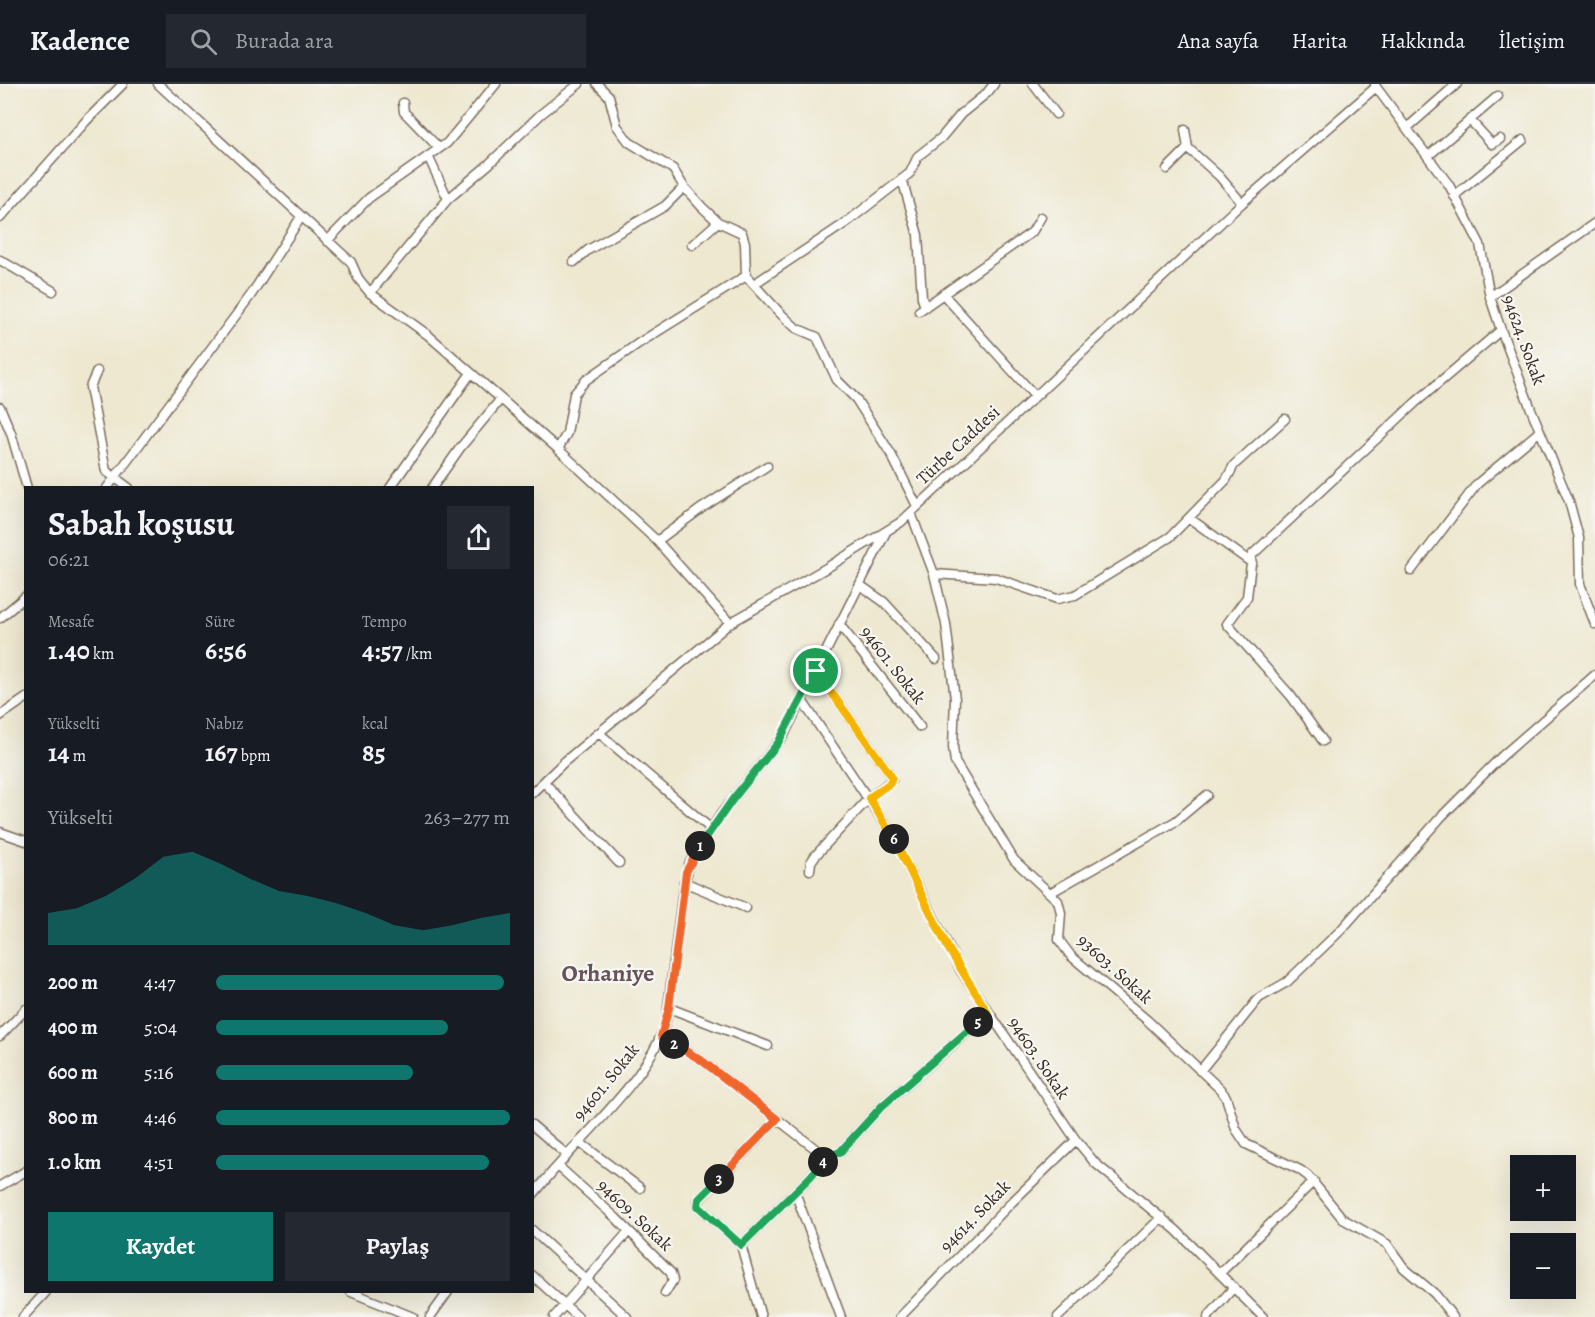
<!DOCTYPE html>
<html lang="tr">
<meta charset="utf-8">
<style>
body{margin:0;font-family:Alegreya,serif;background:#242831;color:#f1f3f6;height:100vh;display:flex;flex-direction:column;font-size:22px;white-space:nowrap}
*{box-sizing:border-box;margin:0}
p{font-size:20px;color:#9ea1a6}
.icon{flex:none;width:33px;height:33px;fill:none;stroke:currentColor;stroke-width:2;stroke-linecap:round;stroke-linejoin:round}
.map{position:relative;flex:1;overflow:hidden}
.details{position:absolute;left:24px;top:402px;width:510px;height:807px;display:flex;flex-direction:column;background:#171b24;border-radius:0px;box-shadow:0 6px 24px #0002}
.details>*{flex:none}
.tools{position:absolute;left:1510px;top:1071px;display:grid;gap:12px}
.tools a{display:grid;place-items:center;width:66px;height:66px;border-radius:0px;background:#171b24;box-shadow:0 6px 24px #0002;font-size:30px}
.pin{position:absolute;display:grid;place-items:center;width:51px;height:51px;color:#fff;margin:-26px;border:3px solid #fff;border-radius:50%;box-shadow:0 2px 6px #0007}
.km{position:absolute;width:30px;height:30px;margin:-15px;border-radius:50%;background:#222;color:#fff;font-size:16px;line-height:30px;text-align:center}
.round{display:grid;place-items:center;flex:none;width:63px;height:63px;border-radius:0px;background:#242831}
.head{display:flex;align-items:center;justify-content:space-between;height:102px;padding:0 24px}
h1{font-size:33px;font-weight:700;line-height:45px}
.stats{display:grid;grid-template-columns:repeat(3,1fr);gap:9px;height:102px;padding:6px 24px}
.stats div{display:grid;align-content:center}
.stats b{font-size:26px;font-weight:700}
.stats small{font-size:16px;font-weight:400}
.stats p{font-size:16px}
.chart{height:168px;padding:12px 24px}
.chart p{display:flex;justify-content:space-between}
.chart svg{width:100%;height:108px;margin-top:6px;fill:#0f766e;opacity:.7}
.cta{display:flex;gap:12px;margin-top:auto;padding:12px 24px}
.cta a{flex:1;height:69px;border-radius:0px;background:#0f766e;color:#fff;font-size:24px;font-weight:700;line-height:69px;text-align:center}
.cta a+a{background:#242831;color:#f1f3f6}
ul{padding:0 24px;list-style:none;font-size:20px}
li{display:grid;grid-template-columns:96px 72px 1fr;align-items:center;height:45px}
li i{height:15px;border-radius:8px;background:#0f766e}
header{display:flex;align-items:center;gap:36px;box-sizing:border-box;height:84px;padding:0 30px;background:#171b24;border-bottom:2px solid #363941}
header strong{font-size:28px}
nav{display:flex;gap:33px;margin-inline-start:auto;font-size:21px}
.search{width:420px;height:54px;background:#242831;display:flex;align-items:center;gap:15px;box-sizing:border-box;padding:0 21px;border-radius:0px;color:#9ea1a6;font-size:22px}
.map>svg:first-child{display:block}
</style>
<header>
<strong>Kadence</strong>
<div class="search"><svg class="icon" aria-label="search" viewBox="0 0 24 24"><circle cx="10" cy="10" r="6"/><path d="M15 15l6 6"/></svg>Burada ara</div>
<nav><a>Ana sayfa</a><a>Harita</a><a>Hakkında</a><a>İletişim</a></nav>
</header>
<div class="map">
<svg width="1595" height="1233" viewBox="0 0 1595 1233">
<rect width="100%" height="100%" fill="#f6f6f2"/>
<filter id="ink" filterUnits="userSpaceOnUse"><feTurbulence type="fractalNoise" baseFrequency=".0167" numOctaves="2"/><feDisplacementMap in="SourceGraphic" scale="12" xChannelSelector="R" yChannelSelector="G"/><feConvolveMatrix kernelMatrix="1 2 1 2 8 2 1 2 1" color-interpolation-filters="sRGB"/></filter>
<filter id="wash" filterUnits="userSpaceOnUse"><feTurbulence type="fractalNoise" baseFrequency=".008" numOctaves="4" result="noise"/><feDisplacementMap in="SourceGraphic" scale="24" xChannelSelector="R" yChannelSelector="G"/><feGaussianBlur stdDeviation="1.35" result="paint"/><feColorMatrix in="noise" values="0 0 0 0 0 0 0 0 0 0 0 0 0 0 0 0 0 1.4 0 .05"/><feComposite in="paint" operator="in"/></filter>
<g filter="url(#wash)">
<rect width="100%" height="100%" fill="#eee8d0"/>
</g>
<g filter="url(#ink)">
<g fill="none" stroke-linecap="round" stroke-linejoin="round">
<g stroke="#7a6c5c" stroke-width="11">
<path id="minor" d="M 158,0 L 351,178 L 358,194 L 370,209 L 428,251 L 558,365 L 657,457 L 730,539
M 597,0 L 609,12 L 617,42 L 629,58 L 673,85 L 684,103 L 702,123 L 718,138 L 742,149 L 745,159 L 746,192 L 780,229 L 796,244 L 817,253 L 837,296 L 856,315 L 891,370 L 917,422
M 1033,0 L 1056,30
M 1376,3 L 1449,101 L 1480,160 L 1490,213 L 1501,246 L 1531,325 L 1569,417 L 1579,454 L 1580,500 L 1595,540
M 403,19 L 404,28 L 438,63
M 1470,36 L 1492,60 L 1500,55
M 1407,44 L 1457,0
M 1185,46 L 1188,64 L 1219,92 L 1242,119
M 428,72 L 448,115
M 1428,72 L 1498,12
M 1167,85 L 1188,64
M 902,95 L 918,151 L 922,214 L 925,223
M 1454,112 L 1523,56
M 0,134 L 86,37 L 123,0
M 327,157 L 369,114 L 447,59 L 496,0
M 692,161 L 718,138
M 0,176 L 53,207
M 574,178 L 588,166 L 665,122 L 684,103
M 754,200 L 847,138 L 910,89 L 918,72 L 941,54 L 961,30 L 987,9 L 994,0
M 370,209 L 448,115 L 488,81 L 541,30 L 579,0
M 943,210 L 1035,312
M 1490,213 L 1595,139
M 919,227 L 1032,148 L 1041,133
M 97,287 L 90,303 L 106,387 L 129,404
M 0,323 L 11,349 L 27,404
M 558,365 L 567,349 L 574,310 L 586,296 L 639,259 L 746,192
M 107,404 L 251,211 L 301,133
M 390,404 L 471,289
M 432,404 L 460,364 L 500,316
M 911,429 L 934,490 L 946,540 L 955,615 L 953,663 L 955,678 L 1014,776 L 1058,817 L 1061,829 L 1059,856 L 1071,872 L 1147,936 L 1220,1005 L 1226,1013 L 1236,1045 L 1246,1060 L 1300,1086 L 1308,1092 L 1343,1135 L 1387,1160 L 1404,1184 L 1435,1210 L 1453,1233
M 1189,434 L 1252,479
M 657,457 L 702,424 L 767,382
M 1411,487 L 1477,400 L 1540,347
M 934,490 L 996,494 L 1057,515 L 1075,511 L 1170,453 L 1226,396 L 1234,381 L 1285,335
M 860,501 L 884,518 L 936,575
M 0,534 L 26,512
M 839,540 L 920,643
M 801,615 L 889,746 L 961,887 L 1076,1056 L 1095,1079 L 1176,1146 L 1263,1233
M 0,632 L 26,614
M 599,649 L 711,745
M 1323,657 L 1291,612 L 1227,540 L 1247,513 L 1252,471 L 1415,319 L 1501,246
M 544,698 L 619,779
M 532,709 L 564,678 L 730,539 L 828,483 L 901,438 L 1242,119 L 1376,3 L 1375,0
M 0,748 L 26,757
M 810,786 L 811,778 L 815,772 L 869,714 L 892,696 L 890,690 L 816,587
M 684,798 L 746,824
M 1050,809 L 1176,737 L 1207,711
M 669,924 L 768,962
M 0,952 L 26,925
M 661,952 L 701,976 L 826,1073
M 1200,987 L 1259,914 L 1287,898 L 1341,846 L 1441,733 L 1501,673 L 1595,591
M 532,1041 L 567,1071
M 579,1058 L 640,1104
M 558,1082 L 616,1134 L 671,1189 L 673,1196 L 665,1209
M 0,1102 L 26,1087
M 795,1108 L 841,1233
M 532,1112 C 545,1096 558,1081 572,1066 C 604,1031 658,979 667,932 L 682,813 L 689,780 L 721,730 L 784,651 L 886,448
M 532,1146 L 627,1233
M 741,1161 L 700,1124 L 698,1117 L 777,1035
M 1220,1189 L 1314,1097
M 532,1191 L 578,1233
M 351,1208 L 413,1233
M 23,1233 L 46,1208
M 430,1233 L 448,1208
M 554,1233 L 629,1147
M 761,1233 L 741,1161 L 810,1093 L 826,1073 L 840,1068 L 882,1022 L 989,929
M 900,1233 L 1012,1118 L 1076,1056
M 1058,1233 L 1162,1133
M 1208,1233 L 1234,1203"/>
</g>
<use href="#minor" stroke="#fff" stroke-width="8"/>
</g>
</g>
<g fill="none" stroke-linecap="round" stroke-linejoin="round" filter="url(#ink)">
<g stroke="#fff" stroke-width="12">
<path id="split-1" d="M 700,762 L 733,715 L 778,659 L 816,587"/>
</g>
<g stroke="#fff" stroke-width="12">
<path id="split-2" d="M 674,960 L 661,952 L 669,924 L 686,788 L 700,762"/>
</g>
<g stroke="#fff" stroke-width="12">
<path id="split-3" d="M 674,960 L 701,976 L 777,1035 L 719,1095"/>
</g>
<g stroke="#fff" stroke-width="12">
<path id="split-4" d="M 719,1095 L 699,1115 L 698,1122 L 741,1161 L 810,1093 L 823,1078"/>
</g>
<g stroke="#fff" stroke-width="12">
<path id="split-5" d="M 823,1078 L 826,1073 L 840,1068 L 882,1022 L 978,938"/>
</g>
<g stroke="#fff" stroke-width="12">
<path id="split-6" d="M 894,755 L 948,864 L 988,929 L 978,938"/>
</g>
<g stroke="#fff" stroke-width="12">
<path id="split-7" d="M 816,587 L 890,690 L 892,694 L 890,699 L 869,714 L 894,755"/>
</g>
<use href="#split-1" stroke="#22a559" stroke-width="8"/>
<use href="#split-2" stroke="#f0652b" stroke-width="8"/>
<use href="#split-3" stroke="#f0652b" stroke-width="8"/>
<use href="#split-4" stroke="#22a559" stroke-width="8"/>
<use href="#split-5" stroke="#22a559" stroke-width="8"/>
<use href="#split-6" stroke="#f5b400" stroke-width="8"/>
<use href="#split-7" stroke="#f5b400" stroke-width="8"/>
</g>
<g text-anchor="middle" stroke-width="4.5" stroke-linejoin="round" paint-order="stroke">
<g font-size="18" fill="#3b2a1e" stroke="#f6f6f2">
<text transform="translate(1524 256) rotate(70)" y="6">94624. Sokak</text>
<text transform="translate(958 361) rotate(-43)" y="6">Türbe Caddesi</text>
<text transform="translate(893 581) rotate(52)" y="6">94601. Sokak</text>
<text transform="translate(1115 885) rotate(42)" y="6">93603. Sokak</text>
<text transform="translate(1039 974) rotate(56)" y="6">94603. Sokak</text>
<text transform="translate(606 998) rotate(-51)" y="6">94601. Sokak</text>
<text transform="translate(635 1131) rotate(43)" y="6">94609. Sokak</text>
<text transform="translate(975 1132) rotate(-46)" y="6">94614. Sokak</text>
</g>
<g font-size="24" font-weight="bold" fill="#68535b" stroke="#f6f6f2">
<text x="608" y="897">Orhaniye</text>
</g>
</g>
</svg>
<div class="tools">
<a>+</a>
<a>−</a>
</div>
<div class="pin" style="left:816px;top:587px;background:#1e9e55"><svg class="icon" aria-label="arrive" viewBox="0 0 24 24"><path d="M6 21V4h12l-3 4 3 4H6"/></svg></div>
<b class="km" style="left:700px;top:762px">1</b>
<b class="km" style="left:674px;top:960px">2</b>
<b class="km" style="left:719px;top:1095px">3</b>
<b class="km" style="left:823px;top:1078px">4</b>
<b class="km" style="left:978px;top:938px">5</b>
<b class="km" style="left:894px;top:755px">6</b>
<section class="details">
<div class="head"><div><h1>Sabah koşusu</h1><p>06:21</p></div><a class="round"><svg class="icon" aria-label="share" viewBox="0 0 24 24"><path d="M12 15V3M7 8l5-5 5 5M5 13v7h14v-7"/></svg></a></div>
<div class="stats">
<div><p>Mesafe</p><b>1.40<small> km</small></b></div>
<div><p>Süre</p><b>6:56</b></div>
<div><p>Tempo</p><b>4:57<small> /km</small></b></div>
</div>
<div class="stats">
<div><p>Yükselti</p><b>14<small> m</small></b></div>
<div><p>Nabız</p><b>167<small> bpm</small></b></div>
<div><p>kcal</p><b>85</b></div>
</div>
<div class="chart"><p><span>Yükselti</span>263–277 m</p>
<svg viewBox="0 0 160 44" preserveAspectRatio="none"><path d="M0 44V31L10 29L20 24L30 17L40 8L50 6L60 11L70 17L80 22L90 24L100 27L110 31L120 36L130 38L140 36L150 33L160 31V44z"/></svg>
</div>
<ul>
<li><b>200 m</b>4:47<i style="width:98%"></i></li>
<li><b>400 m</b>5:04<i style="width:79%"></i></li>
<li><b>600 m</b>5:16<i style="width:67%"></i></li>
<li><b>800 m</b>4:46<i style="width:100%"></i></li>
<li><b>1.0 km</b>4:51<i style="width:93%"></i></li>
</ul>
<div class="cta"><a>Kaydet</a><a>Paylaş</a></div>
</section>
</div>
